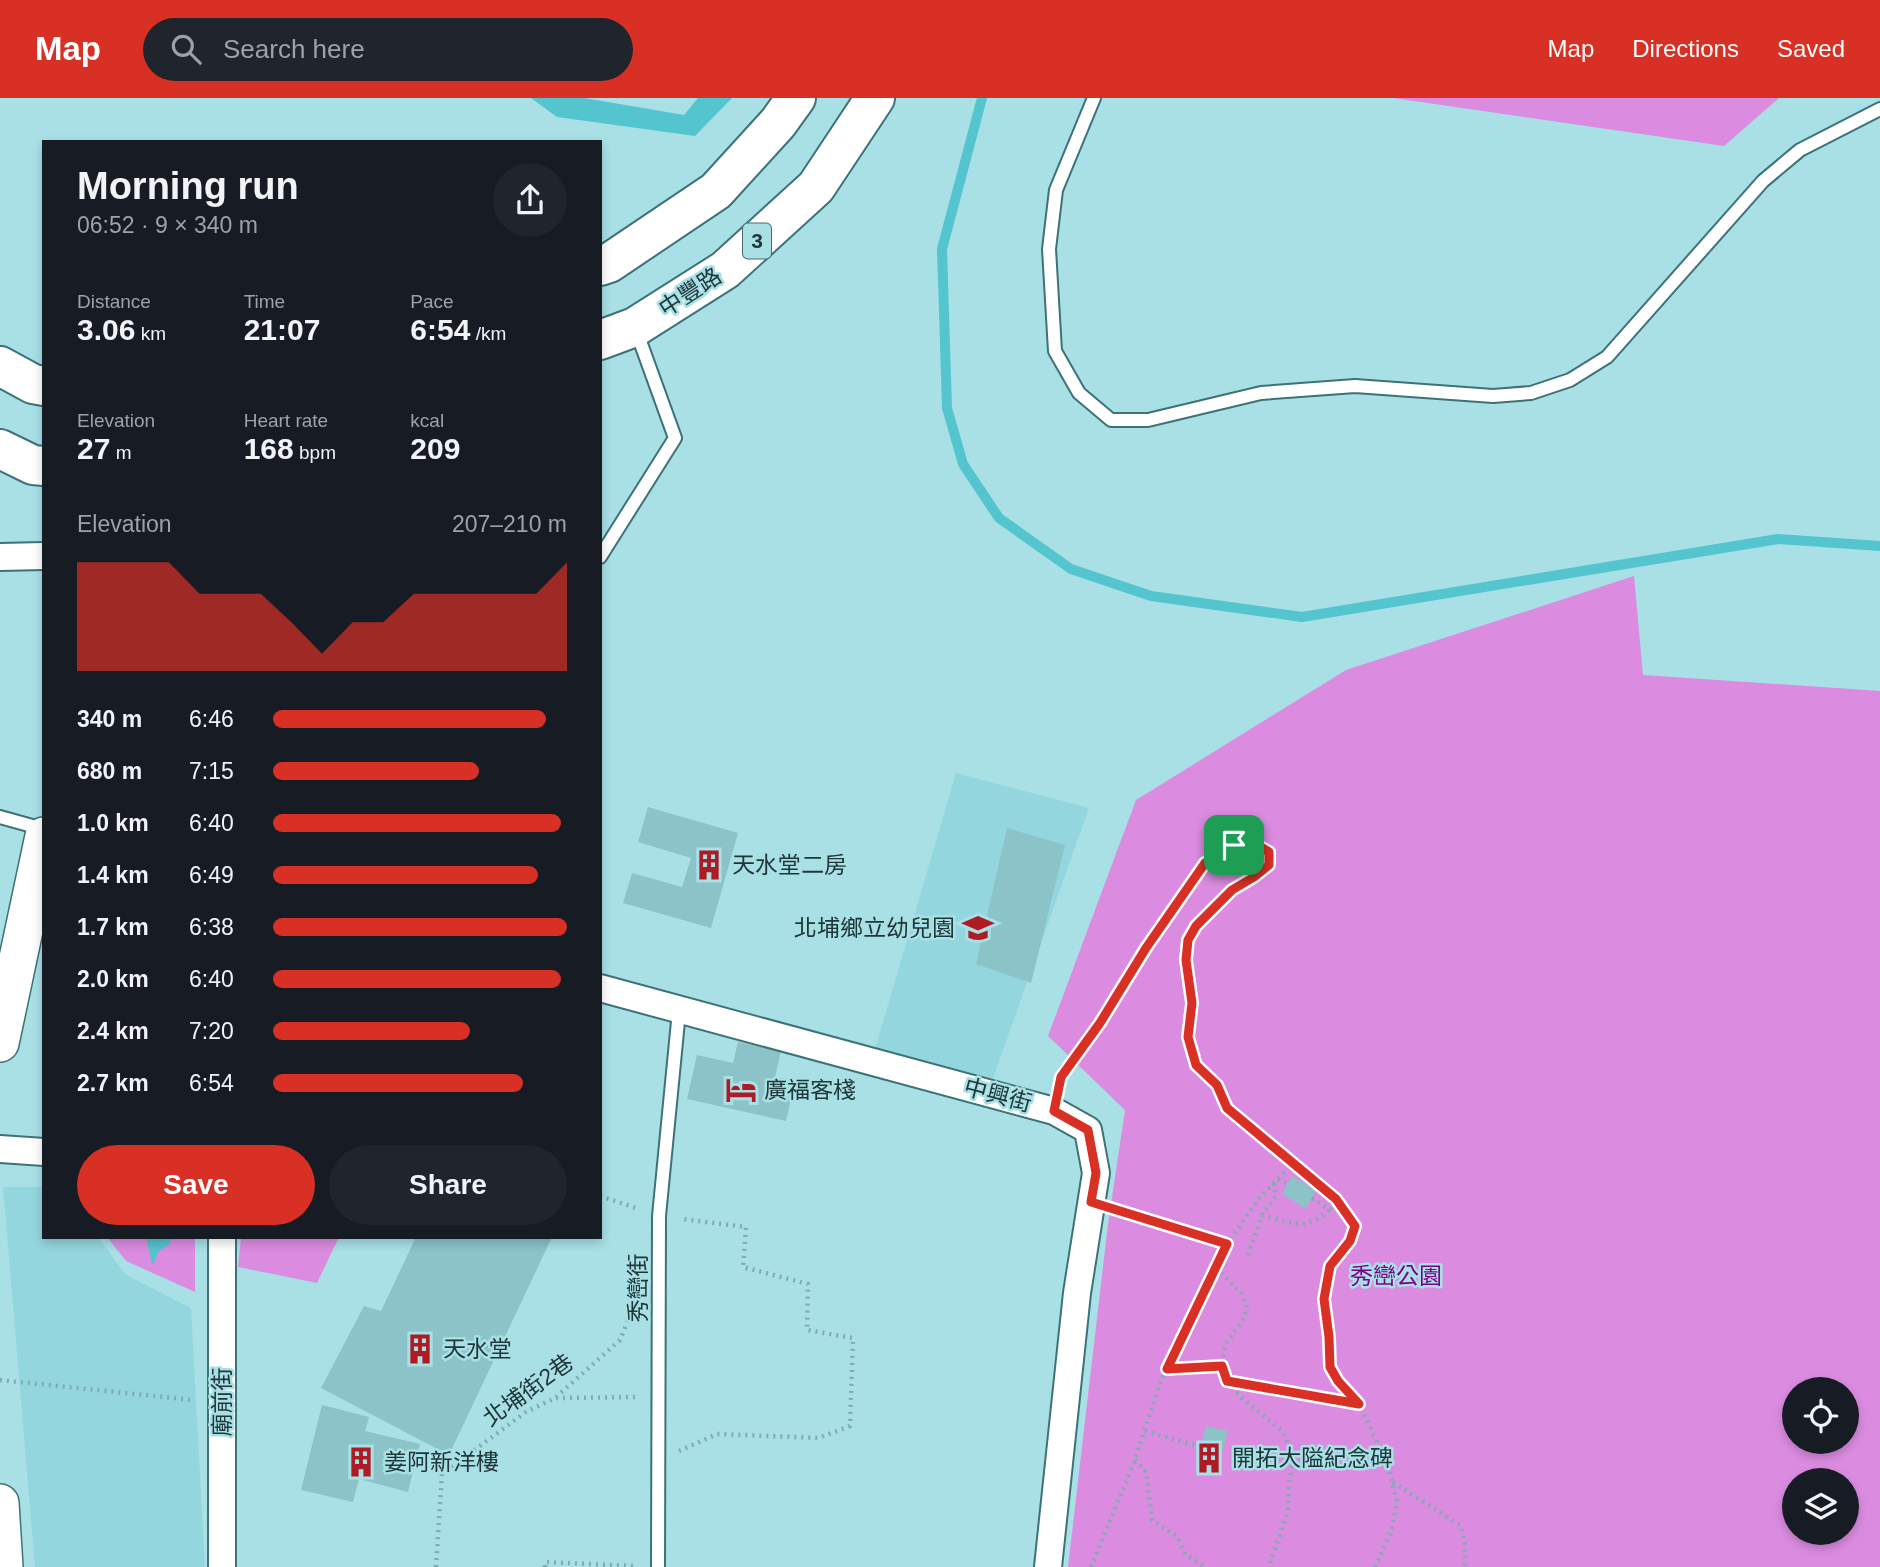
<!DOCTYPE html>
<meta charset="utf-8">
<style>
body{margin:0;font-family:Helvetica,"Noto Sans TC",sans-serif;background:#20242c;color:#f1f3f6;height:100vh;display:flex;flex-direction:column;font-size:26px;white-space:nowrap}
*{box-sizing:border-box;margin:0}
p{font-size:23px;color:#9ea1a6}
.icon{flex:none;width:38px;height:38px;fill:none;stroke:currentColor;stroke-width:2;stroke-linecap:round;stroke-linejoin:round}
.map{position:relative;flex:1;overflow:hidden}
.sheet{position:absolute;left:42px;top:42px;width:560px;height:1099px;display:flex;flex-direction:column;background:#171b24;border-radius:0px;box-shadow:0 4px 10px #0003}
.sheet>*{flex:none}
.tools{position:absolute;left:1782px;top:1279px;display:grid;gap:14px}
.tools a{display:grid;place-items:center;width:77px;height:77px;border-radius:50%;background:#171b24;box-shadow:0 4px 10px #0003;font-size:35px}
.pin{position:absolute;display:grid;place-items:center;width:60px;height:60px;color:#fff;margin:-30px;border-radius:14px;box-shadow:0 4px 10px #0006}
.round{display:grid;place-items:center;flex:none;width:74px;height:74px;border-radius:37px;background:#20242c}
.headline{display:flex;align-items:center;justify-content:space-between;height:119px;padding:0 35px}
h1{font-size:38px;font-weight:600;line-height:52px}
.metrics{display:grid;grid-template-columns:repeat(3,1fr);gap:10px;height:119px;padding:7px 35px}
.metrics div{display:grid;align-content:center}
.metrics b{font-size:30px;font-weight:600}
.metrics small{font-size:19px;font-weight:400}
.metrics p{font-size:19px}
.chart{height:196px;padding:14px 35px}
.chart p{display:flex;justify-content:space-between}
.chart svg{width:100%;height:126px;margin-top:7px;fill:#d93025;opacity:.7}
.cta{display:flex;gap:14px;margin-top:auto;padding:14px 35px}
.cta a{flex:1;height:80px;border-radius:42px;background:#d93025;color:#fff;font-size:28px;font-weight:600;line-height:80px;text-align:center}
.cta a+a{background:#20242c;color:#f1f3f6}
ul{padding:0 35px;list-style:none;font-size:23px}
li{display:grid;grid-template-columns:112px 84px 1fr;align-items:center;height:52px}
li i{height:18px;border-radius:9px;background:#d93025}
header{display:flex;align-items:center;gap:42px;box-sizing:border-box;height:98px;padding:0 35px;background:#d93025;color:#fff}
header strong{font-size:33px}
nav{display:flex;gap:38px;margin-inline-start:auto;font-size:24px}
.search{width:490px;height:63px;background:#20242c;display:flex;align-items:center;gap:18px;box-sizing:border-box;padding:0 24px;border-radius:38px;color:#9ea1a6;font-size:26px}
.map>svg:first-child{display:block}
</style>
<header>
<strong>Map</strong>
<div class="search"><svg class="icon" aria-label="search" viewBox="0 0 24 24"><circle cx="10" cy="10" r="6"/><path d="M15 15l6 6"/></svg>Search here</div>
<nav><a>Map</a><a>Directions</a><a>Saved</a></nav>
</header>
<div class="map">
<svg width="1880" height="1469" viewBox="0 0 1880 1469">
<rect width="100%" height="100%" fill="#a8e0e6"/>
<path fill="#94d6de" d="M 956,675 L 1089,710 L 992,983 L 875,951 Z
M 3,1089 L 44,1089 L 44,1139 L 98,1139 L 126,1177 L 191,1210 L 205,1469 L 35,1469 Z"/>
<path fill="#db8ce1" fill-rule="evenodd" d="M 1393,0 L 1779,0 L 1724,48 Z
M 1634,478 L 1643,577 L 1880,593 L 1880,1469 L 1068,1469 L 1108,1126 L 1125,1012 L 1048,938 L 1136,702 L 1346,572 ZM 1794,1292 L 1846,1292 L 1846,1344 L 1794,1344 ZM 1794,1382 L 1846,1382 L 1846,1435 L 1794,1435 Z
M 107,1139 L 195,1139 L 195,1194 L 126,1163 Z
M 241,1139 L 339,1139 L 317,1185 L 238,1169 Z"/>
<path fill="#54c4cf" d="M 531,0 L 584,0 L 684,17 L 698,0 L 732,0 L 695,38 L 557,19 Z
M 146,1139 L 171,1139 L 170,1146 L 158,1154 L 155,1164 L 152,1166 Z"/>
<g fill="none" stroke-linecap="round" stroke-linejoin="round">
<path stroke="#54c4cf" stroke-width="10" d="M 982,0 L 942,151 L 947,310 L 963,366 L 999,420 L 1071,471 L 1151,498 L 1302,519 L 1778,441 L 1880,448"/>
</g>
<path fill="#8bc3c9" d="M 648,709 L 738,735 L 711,830 L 623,805 L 632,775 L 682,789 L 691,760 L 638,744 Z
M 1007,730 L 1065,747 L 1031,885 L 976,866 Z
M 738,944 L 781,953 L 775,979 L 795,983 L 786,1023 L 687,1001 L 697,957 L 733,965 Z
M 1292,1078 L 1316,1092 L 1306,1111 L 1282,1096 Z
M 416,1139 L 552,1139 L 449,1357 L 321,1290 L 364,1208 L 381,1213 Z
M 322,1307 L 369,1319 L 365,1333 L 420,1346 L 408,1394 L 359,1381 L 353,1404 L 301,1392 Z
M 1206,1328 L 1228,1333 L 1216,1376 L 1195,1371 Z"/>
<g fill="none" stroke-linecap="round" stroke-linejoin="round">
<g stroke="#3c7278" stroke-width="16">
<path id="lane" d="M 1094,0 L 1056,92 L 1049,151 L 1055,253 L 1079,295 L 1111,322 L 1148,322 L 1261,295 L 1355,288 L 1493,298 L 1531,295 L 1570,282 L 1607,259 L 1763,83 L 1800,52 L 1880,11
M 600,459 L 675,340 L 636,232
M 0,719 L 43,731
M 658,1469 L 659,1118 L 679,913"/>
</g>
<g stroke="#3c7278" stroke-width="30">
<path id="street" d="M 0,459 L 44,458
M 600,890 L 1054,1013 L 1088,1032 L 1096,1075 L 1077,1195 L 1048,1469
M 0,1051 L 44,1054
M 222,1139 L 222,1469"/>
</g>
<g stroke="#3c7278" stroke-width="40">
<path id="secondary" d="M 0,945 L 44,738
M 0,1405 L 4,1469"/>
</g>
<g stroke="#3c7278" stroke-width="42">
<path id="primary" d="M 600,168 L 609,165 L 716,93 L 778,25 L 796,0
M 600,242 L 635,229 L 725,172 L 816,89 L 875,0
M 0,268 L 33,286 L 44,288
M 0,351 L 33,367 L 44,368"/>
</g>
<path stroke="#7eacb1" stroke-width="4.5" stroke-dasharray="2 5" stroke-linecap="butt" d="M 1060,984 L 1061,979 C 1100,923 1136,865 1175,809 C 1185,796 1193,776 1206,765 C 1224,748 1247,742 1269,754 L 1269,767 L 1254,779 L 1232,792 L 1196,828 L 1188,842 L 1186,862 L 1192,905 L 1188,939 L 1196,967 L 1217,987 L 1227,1010 L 1336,1101 L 1355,1128 L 1350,1143 L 1330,1168 L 1324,1201 L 1329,1239 L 1330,1269 L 1338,1283 L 1359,1306 L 1387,1365 L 1397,1404 L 1391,1434 L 1375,1469
M 1278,1081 L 1287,1086
M 600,1098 L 639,1111
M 1312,1100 L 1331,1112
M 1118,1112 L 1227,1146
M 1262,1117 C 1304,1128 1303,1133 1339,1105
M 1248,1157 L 1262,1117 L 1276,1098 L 1274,1085
M 1216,1170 L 1241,1195 L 1247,1207 L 1243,1223 L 1226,1245 L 1222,1268 L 1227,1283 L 1242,1300 L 1283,1334 L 1294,1357 L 1289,1386 L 1288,1413 L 1269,1469
M 1167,1271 L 1222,1268
M 0,1282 L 193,1302
M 1227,1283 L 1357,1306
M 556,1300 L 638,1299
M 1145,1333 L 1201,1349
M 679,1353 L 717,1336 L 818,1340 L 850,1328 L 853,1240 L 807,1232 L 808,1186 L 743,1169 L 746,1129 L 682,1121
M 1135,1362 L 1146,1374 L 1152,1422 L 1177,1438 L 1186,1457 L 1205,1469
M 1393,1384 L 1461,1428 L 1465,1445 L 1465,1469
M 436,1469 L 442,1376 L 526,1314 L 555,1300 L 620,1242 L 636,1203
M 545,1469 L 545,1464 L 636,1468
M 1091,1469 L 1133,1367 L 1160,1285 L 1227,1146 L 1260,1099 L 1294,1065"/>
<use href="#lane" stroke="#fff" stroke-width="12"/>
<use href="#street" stroke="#fff" stroke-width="26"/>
<use href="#secondary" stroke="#fff" stroke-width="37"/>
<use href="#primary" stroke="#fff" stroke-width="38"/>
</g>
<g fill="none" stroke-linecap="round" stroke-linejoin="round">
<g stroke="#fff" stroke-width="14">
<path id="route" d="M 1234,747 L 1257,747 L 1269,754 L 1269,767 L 1254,779 L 1232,792 L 1196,828 L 1188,842 L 1186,862 L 1192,905 L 1188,939 L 1196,967 L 1217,987 L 1227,1010 L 1336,1101 L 1355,1128 L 1350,1143 L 1330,1168 L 1324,1201 L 1329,1239 L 1330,1269 L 1338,1283 L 1359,1306 L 1227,1283 L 1222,1268 L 1167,1271 L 1227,1146 L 1091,1104 L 1096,1075 L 1088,1032 L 1054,1013 L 1061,979 L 1100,925 L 1146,850 L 1205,765 Z"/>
</g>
<use href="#route" stroke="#d93025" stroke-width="9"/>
</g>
<defs>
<g id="building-bare" transform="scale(2.415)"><path d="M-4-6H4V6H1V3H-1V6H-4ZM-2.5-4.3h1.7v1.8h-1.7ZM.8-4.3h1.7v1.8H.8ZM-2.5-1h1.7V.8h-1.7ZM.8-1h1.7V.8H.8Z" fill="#ae1b25" stroke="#a8e0e6" stroke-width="2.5" paint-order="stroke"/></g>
<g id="school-bare" transform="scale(2.415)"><path d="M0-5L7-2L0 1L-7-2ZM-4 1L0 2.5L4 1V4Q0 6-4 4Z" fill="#ae1b25" stroke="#a8e0e6" stroke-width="2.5" paint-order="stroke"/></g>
<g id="hotel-bare" transform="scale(2.415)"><path d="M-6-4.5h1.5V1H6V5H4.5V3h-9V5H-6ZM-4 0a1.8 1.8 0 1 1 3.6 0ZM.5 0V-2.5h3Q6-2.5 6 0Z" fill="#ae1b25" stroke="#a8e0e6" stroke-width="2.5" paint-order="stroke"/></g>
</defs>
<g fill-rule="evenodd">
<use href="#building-bare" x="709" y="767"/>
<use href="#school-bare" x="978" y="830"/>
<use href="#hotel-bare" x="741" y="992"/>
<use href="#building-bare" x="420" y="1251"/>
<use href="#building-bare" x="1209" y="1360"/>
<use href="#building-bare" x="361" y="1364"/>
</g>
<g text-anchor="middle" stroke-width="5" stroke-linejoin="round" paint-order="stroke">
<rect fill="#a8e0e6" stroke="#496a6e" stroke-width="2" x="743" y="125.5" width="28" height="35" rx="5"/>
<g font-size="21" font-weight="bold" fill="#20373a">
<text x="757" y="150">3</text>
</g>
<g font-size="23" fill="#20373a" stroke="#a8e0e6">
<text transform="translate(690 194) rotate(-33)" y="8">中豐路</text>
<text transform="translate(998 997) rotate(15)" y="8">中興街</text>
<text transform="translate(638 1190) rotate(-90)" y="8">秀巒街</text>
<text transform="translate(528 1292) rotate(-36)" y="8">北埔街2巷</text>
<text transform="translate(222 1304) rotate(-90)" y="8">廟前街</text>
</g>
<g font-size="23" fill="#20373a" stroke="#a8e0e6" text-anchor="start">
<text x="732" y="775">天水堂二房</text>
<text x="955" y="838" text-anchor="end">北埔鄉立幼兒園</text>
<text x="764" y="1000">廣福客棧</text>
<text x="443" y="1259">天水堂</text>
<text x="1232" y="1368">開拓大隘紀念碑</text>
<text x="384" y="1372">姜阿新洋樓</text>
</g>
<g font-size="23" fill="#7f0088" stroke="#a8e0e6">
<text x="1396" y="1186">秀巒公園</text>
</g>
</g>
</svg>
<div class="tools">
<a><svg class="icon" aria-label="locate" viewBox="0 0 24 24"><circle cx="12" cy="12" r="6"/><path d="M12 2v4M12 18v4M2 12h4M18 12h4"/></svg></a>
<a><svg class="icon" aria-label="layers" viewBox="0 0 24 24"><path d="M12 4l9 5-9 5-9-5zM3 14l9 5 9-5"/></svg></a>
</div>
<div class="pin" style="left:1234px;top:747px;background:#1e9e55"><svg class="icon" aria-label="arrive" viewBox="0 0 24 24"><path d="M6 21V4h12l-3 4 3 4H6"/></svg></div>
<section class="sheet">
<div class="headline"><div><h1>Morning run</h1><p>06:52 · 9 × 340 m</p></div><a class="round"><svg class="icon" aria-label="share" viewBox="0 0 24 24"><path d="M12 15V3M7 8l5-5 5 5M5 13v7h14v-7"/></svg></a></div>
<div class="metrics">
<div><p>Distance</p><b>3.06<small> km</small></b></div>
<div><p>Time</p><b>21:07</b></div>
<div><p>Pace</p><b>6:54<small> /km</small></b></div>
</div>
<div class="metrics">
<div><p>Elevation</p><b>27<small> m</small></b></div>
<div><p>Heart rate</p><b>168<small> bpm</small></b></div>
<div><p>kcal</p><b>209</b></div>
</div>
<div class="chart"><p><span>Elevation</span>207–210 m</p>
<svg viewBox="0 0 160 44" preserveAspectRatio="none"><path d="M0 44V6L10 6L20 6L30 6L40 17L50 17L60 17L70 27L80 38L90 27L100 27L110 17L120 17L130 17L140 17L150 17L160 6V44z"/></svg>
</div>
<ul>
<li><b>340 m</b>6:46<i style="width:93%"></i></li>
<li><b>680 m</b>7:15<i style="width:70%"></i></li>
<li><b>1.0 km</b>6:40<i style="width:98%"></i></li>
<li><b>1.4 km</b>6:49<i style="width:90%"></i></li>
<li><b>1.7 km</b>6:38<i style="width:100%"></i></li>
<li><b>2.0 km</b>6:40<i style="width:98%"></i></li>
<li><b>2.4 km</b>7:20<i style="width:67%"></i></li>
<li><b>2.7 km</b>6:54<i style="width:85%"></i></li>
</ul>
<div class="cta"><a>Save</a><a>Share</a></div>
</section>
</div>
